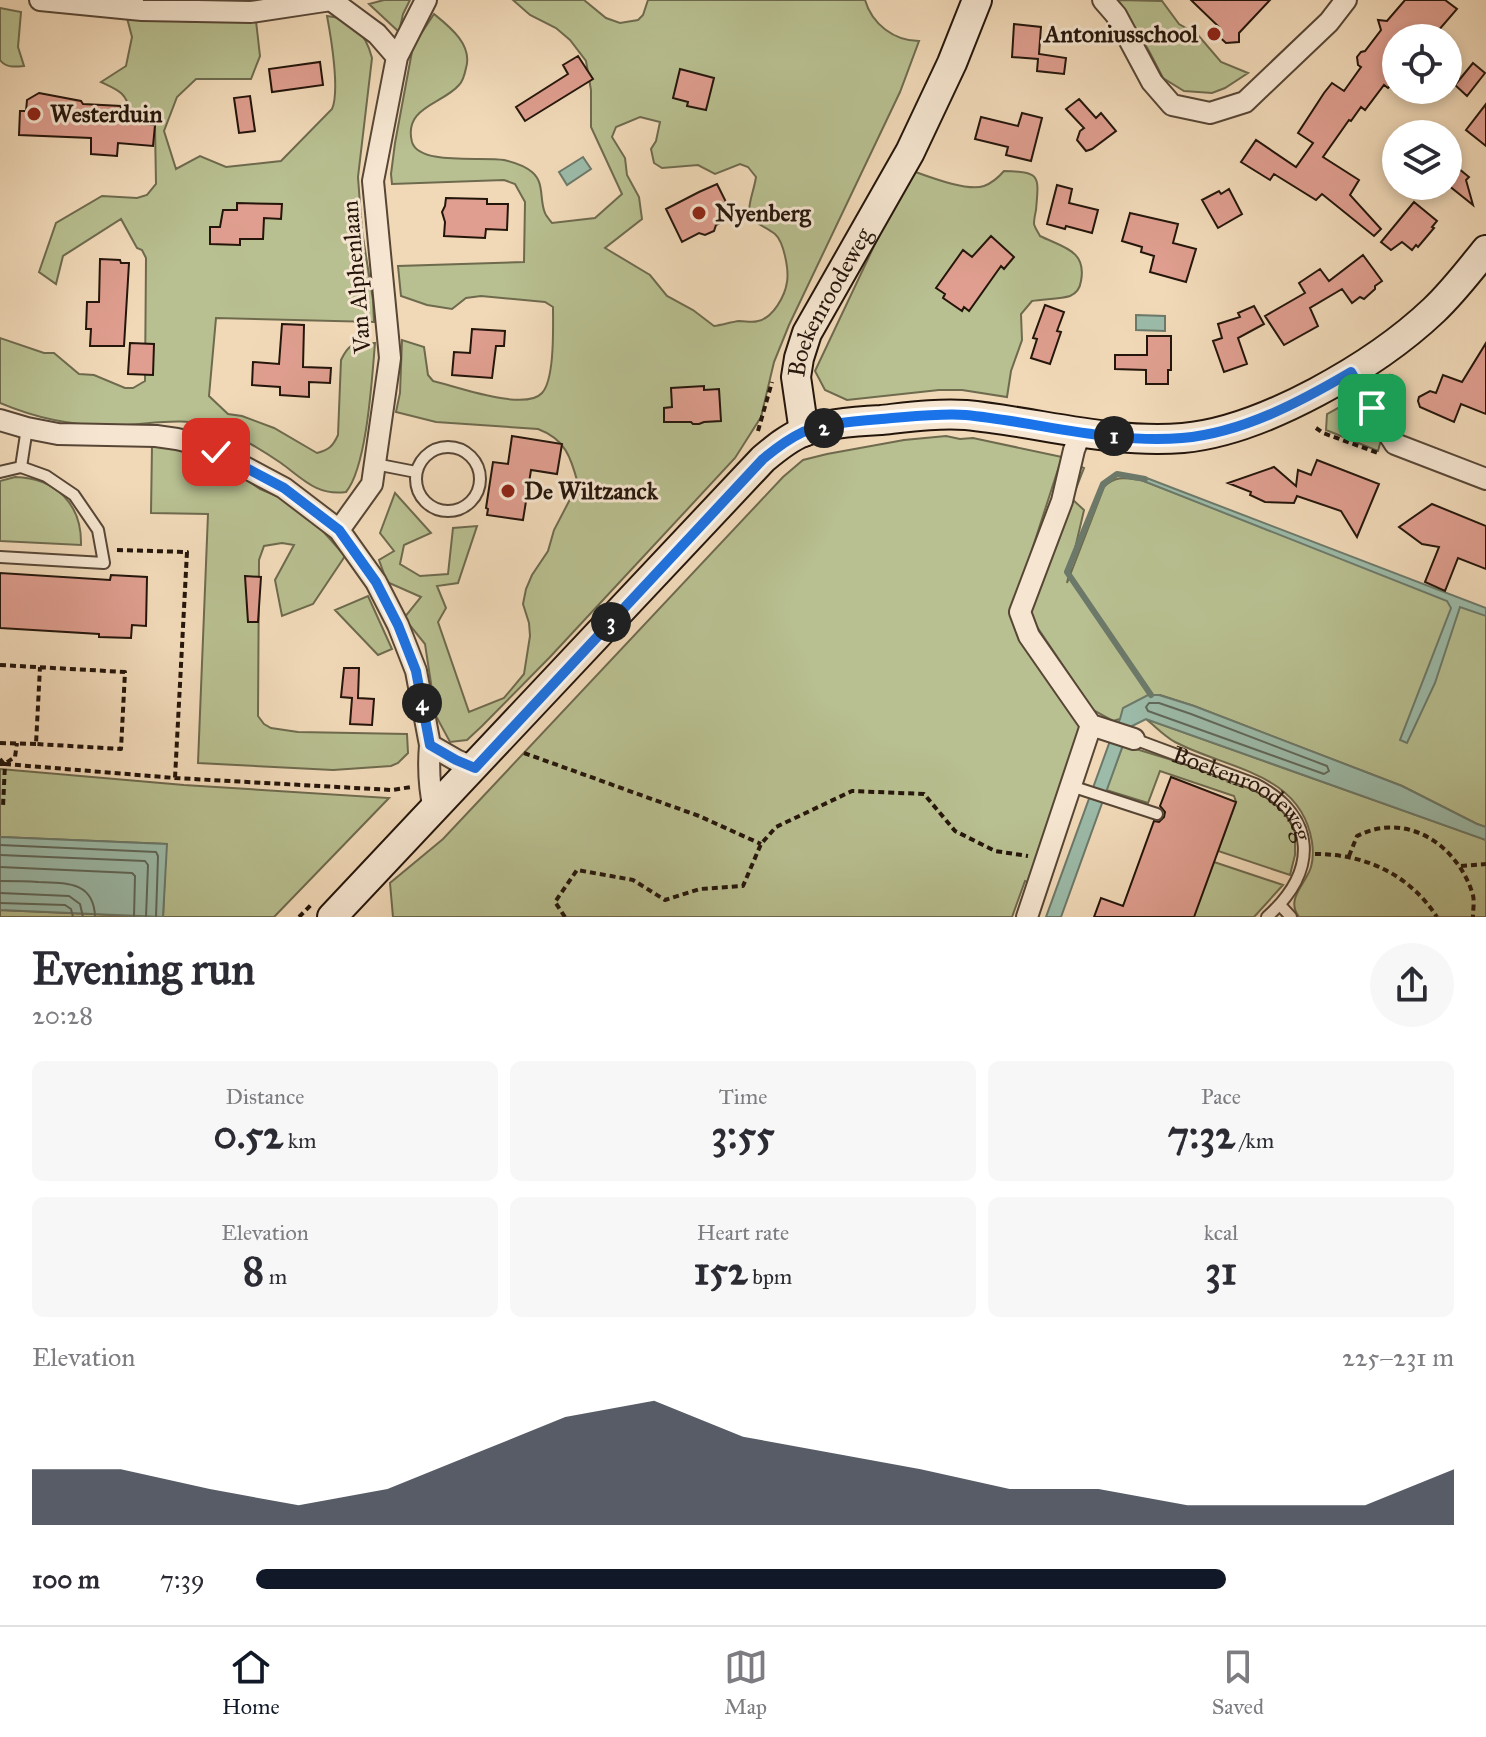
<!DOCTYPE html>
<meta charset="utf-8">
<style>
body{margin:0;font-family:"IM FELL Great Primer",serif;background:#f7f7f7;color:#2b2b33;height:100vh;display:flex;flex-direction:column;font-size:30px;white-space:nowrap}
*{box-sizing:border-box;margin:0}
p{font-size:26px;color:#7c7c81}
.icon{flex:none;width:44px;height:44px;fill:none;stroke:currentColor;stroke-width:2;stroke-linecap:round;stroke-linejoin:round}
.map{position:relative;height:917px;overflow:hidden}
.panel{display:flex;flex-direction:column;background:#fff;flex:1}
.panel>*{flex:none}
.tools{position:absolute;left:1382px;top:24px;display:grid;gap:16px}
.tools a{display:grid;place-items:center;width:80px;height:80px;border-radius:50%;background:#fff;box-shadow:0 4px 12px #0003;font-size:40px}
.pin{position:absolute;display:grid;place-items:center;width:68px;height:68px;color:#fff;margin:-34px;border-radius:16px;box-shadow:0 4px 12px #0006}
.km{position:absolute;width:40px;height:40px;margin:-20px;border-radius:50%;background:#222;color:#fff;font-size:22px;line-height:40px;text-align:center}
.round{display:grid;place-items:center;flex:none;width:84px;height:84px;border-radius:42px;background:#f7f7f7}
.summary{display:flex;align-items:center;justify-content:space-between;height:136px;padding:0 32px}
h1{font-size:44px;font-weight:800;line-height:60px}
.figures{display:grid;grid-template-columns:repeat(3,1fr);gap:12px;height:136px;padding:8px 32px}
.figures div{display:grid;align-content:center;border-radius:12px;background:#f7f7f7;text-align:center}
.figures b{font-size:40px;font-weight:800}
.figures small{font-size:22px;font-weight:400}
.figures p{font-size:22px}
.chart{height:224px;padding:16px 32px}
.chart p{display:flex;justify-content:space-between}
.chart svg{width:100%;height:144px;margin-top:8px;fill:#111827;opacity:.7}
ul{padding:0 32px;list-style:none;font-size:26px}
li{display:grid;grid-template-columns:128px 96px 1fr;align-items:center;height:60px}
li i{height:20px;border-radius:10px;background:#111827}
.tab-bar{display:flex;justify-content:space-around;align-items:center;height:112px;border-top:2px solid #e1e1e2;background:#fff;font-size:22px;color:#7c7c81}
.tab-bar a{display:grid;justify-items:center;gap:4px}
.tab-bar .current{color:#111827}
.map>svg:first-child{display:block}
</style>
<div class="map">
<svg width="1486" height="917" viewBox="0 0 1486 917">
<rect width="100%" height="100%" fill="#f1d9b8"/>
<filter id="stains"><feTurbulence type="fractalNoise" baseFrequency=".0025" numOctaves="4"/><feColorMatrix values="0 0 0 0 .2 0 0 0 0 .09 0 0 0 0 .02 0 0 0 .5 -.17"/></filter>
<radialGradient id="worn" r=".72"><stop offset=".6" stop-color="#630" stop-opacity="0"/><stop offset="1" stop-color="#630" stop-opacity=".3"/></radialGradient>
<path fill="#b8bf90" stroke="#6e6a4e" stroke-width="2" fill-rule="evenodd" d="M 384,0 L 410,0 L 403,14 L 399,32 L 369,4 Z
M 513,0 L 584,0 L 606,18 L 620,23 L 638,20 L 643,15 L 648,0 L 865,0 C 872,24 894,41 919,41 L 900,92 L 789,325 L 774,362 L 761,417 L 735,458 L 550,657 L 482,726 L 467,740 L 450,742 L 436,716 L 425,644 L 404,618 L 421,597 L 387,582 L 379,560 L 394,551 L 380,533 L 395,493 L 431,533 L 404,545 L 400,564 L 420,576 L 448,574 L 453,528 L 477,526 L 458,583 L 437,586 L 446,608 L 438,622 L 469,712 L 504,698 L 524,674 L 530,636 L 529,623 L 523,604 L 526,589 L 532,575 L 548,551 L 554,530 L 578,484 C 571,457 565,439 538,429 L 436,422 L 396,412 L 400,393 L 402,340 L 424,347 L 428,375 L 433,381 C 455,386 525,412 542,393 C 555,379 553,326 553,307 L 545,302 L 481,296 L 466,298 L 452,309 L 427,305 L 401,296 L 398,266 L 524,262 L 525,202 L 515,184 L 504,180 L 392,184 L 391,174 L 395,143 L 413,46 L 434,14 C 450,27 473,45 466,68 C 465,73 463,81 459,85 C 443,104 403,107 412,142 C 419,166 483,156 504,160 C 513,162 525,166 532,172 C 545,183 539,199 545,213 C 546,216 549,219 552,223 L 595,218 L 622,194 L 591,127 L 591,90 L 586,61 L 570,40 L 556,28 L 530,15 ZM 640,117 L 660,122 L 656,141 L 651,149 L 654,163 L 662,168 L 698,165 L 715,174 L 740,164 L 748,167 L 756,177 C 754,191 748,202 749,216 C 756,224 766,227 775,234 C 784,242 789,270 787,282 C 785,296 773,318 758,321 C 752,323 746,321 739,321 C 731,322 722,325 714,326 L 693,310 L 667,296 L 650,275 L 605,248 L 642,219 L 639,197 L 627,175 L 625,158 L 612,137 L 616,127 Z
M 1118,0 L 1162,1 L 1179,24 L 1198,35 L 1221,62 L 1248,73 L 1225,88 L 1212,93 L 1184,91 L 1163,78 L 1149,51 Z
M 0,8 L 21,12 L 18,47 L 24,66 C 15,67 6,68 0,60 Z
M 327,16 C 353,18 366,34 372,58 L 358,177 L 362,231 L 373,300 L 374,322 L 216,318 L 209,396 L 228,414 L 242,416 L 274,428 L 317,453 C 329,450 333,446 338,435 L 341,360 C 350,341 355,344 375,343 C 372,378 367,467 346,492 C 317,496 303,479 281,463 C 262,450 239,436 217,428 C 186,417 158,423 126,425 C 82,428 40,420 0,403 L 0,338 L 44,353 L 54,353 L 79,374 L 94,375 L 125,388 L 133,388 L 145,381 L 146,258 L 142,250 L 137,248 L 121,219 L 63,256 L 56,284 L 39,272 L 56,223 L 102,196 L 137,198 L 147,195 L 156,184 L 155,127 L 151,119 L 131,112 C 125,92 120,91 101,82 L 126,66 L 132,37 L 127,18 L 199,22 L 256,21 L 260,56 L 251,79 L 196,79 L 177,97 L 164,131 L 176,169 L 200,156 L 226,167 L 281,161 L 332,109 C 340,91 331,37 327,16 Z
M 910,170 C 927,176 967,192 984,186 C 992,183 998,178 1004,171 C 1041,172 1039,175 1036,210 C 1035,215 1034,219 1034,224 C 1035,228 1038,232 1040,236 C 1062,247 1087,250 1081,281 C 1080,288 1077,293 1070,296 C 1061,299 1043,299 1032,301 L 1021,314 L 1022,340 L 1011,371 L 1007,397 L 962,390 L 939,390 L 847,400 L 825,390 L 815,371 Z
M 1356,398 L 1381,440 L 1378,451 L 1326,430 L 1327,414 Z
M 946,436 L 960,439 L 973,438 L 1062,457 L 1011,615 L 1078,718 L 1081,737 L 1030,883 L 1025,881 L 1012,917 L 393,917 L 390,883 L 443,839 L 783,477 L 803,460 L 827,454 L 904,440 Z
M 152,445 L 195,452 L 208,460 L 233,471 L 260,489 L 291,502 L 314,521 L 345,556 L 313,604 L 282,616 L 275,580 L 294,545 L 282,543 L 264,546 L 259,560 L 258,716 L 264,724 L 271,728 L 298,732 L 407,734 L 408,753 L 398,763 L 391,766 L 333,770 L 198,763 L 208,514 L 151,513 Z
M 1068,461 L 1084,468 L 1072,499 L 1084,510 L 1067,583 L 1104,487 C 1115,475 1126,478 1141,480 L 1486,614 L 1486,827 L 1477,824 L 1402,786 L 1194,706 L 1160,695 L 1148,695 L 1120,719 L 1113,721 L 1093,710 L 1025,609 Z
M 15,477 C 56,478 82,504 81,545 L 0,541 L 0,481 Z
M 368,596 L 392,649 L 378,655 L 335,610 Z
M 1146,719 L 1486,840 L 1486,917 L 1299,917 C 1285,899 1306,884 1311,867 C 1313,860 1313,849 1312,842 C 1301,772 1226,769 1175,742 C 1164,736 1155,726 1146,719 Z
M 1123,745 L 1224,776 L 1258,790 L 1283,810 L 1295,831 L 1295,855 L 1290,875 L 1218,851 L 1236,802 L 1234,796 L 1160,771 L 1148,803 L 1106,790 Z
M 0,769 L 184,785 L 389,798 L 274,917 L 163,917 L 166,844 L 0,837 Z
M 1214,862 L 1283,885 L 1254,917 L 1175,917 Z
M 0,910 L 158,917 L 0,917 Z"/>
<path fill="#9cbba9" stroke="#6c796a" stroke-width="2" d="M 583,157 L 591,169 L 567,185 L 559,172 Z
M 1136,315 L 1165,316 L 1165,331 L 1136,330 Z
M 1144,477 L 1486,608 L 1486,616 L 1460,607 L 1435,683 L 1407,743 L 1400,740 L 1451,608 L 1447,601 L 1141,480 Z
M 1148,695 L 1159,695 L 1194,706 L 1402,786 L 1477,824 L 1486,827 L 1486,840 L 1146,719 L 1132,726 L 1123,745 L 1061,917 L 1046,917 L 1110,741 L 1120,719 L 1123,708 Z
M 0,837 L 167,844 L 163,917 L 0,910 Z"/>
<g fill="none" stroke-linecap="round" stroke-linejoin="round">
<path stroke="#60685a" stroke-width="2" d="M 1149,703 L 1159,703 L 1191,714 L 1327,766 L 1329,771 L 1324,774 L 1148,711 L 1146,707 Z
M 0,845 L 156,852 L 158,856 L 156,917
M 0,855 L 145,861 L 148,865 L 146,917
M 0,867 L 132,873 L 135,876 L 134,917
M 0,881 C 13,881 26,881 38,882 C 66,883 94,881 95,917
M 0,893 L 69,896 L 80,904 L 83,917
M 0,903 L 65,905 L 71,909 L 73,917"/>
<path stroke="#6c796a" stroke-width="6" d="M 1145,479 L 1117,474 L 1103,484 L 1067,572 L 1151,695"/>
</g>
<path fill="#df9e8f" stroke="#24150b" stroke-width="2" d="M 1191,0 L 1270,0 L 1239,33 L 1239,42 L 1226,43 L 1214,32 L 1219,27 Z
M 1405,0 L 1445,0 L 1457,9 L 1432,38 L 1396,38 L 1396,80 L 1388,88 L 1384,85 L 1365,110 L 1361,107 L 1351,121 L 1349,120 L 1323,157 L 1359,180 L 1350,195 L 1381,229 L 1374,236 L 1322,194 L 1316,200 L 1274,174 L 1270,180 L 1241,162 L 1256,140 L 1296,167 L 1313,143 L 1298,133 L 1324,93 L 1332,83 L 1344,91 L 1361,67 L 1358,65 L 1357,57 L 1361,52 L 1365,51 L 1381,30 L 1378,20 L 1387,21 Z
M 1014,24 L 1041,27 L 1039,54 L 1066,58 L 1064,74 L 1037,71 L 1038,59 L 1012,57 Z
M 578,56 L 593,79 L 525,121 L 516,107 L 568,74 L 563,65 Z
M 320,62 L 323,85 L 272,92 L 269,69 Z
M 1473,63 L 1485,73 L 1467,96 L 1455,85 Z
M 680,69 L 714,78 L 706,110 L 687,106 L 688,102 L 673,98 Z
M 39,93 L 81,101 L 83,104 L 121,106 L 120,122 L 155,125 L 153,146 L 118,143 L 117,156 L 91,154 L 91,138 L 19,135 L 20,111 L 26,111 L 27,100 Z
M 250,96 L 255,131 L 239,133 L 234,98 Z
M 1079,99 L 1096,118 L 1101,113 L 1116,131 L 1092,149 L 1086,151 L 1077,140 L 1080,131 L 1084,128 L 1066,109 Z
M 1486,104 L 1486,146 L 1466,130 Z
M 1022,113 L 1042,118 L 1031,161 L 1006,155 L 1008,147 L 975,139 L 981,117 L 1018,126 Z
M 1448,160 L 1469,177 L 1466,180 L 1473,205 L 1448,185 Z
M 717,184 L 733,216 L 716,225 L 714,231 L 705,235 L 699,233 L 682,242 L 666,209 L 699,192 Z
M 1057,185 L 1072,189 L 1069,203 L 1098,210 L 1092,233 L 1066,226 L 1065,229 L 1047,224 Z
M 1229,189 L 1242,214 L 1218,228 L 1202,200 L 1219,191 L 1221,194 Z
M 446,198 L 487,199 L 487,204 L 508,204 L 507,230 L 486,229 L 485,238 L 444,236 L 445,222 L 442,212 L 445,206 Z
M 1414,202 L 1437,221 L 1432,227 L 1434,228 L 1418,247 L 1416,245 L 1412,250 L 1402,242 L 1391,250 L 1381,242 Z
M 237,203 L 282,204 L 281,219 L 264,218 L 263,239 L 240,239 L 240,245 L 210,244 L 210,227 L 220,227 L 223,210 L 237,210 Z
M 1130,213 L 1178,224 L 1173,243 L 1196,249 L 1186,282 L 1150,272 L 1154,256 L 1141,252 L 1142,247 L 1122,241 Z
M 991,236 L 1014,257 L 1004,269 L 1001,266 L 969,311 L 964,307 L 962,311 L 943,298 L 945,294 L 936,288 L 963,250 L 972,257 Z
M 1363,255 L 1382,281 L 1375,286 L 1375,289 L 1364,299 L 1360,297 L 1352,303 L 1342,289 L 1310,308 L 1318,326 L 1284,345 L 1265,316 L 1305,293 L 1299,283 L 1320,269 L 1329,281 Z
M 100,259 L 120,260 L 121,263 L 129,263 L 124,346 L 90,346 L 91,329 L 86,329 L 87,302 L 99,302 Z
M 1045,305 L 1064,312 L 1057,331 L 1061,332 L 1050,364 L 1031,358 L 1037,339 L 1033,338 Z
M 1254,306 L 1264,324 L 1238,338 L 1247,364 L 1224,372 L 1213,341 L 1222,338 L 1218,324 L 1240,317 L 1238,313 Z
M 282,324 L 304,325 L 303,367 L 331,368 L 330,383 L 309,382 L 309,397 L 280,395 L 280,387 L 252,385 L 253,362 L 279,364 Z
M 472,329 L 505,331 L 504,346 L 496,346 L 492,378 L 452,375 L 454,352 L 470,353 Z
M 1147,336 L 1171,336 L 1171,370 L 1168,370 L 1168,384 L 1146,384 L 1146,370 L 1115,369 L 1115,355 L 1147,355 Z
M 130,343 L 154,344 L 153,375 L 128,374 Z
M 1486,343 L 1486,414 L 1461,404 L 1454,422 L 1420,407 L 1418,401 L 1419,397 L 1430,391 L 1436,393 L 1443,375 L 1462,382 Z
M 704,386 L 704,390 L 719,389 L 721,421 L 704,422 L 699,424 L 693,424 L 691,422 L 664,422 L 664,408 L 672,407 L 671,388 Z
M 512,436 L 562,444 L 557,474 L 531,470 L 523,520 L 487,515 L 488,509 L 486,508 L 493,462 L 508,464 Z
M 1317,460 L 1379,484 L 1357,537 L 1341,511 L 1297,496 L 1294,503 L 1265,502 L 1250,495 L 1251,492 L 1228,483 L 1274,467 L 1296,486 L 1298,470 L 1311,475 Z
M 1432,504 L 1486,526 L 1486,569 L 1458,558 L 1445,591 L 1425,582 L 1439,547 L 1422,544 L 1399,527 Z
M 0,573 L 110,580 L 111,575 L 147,577 L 146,626 L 132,625 L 131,638 L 99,637 L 99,634 L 0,628 Z
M 245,576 L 261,577 L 258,622 L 248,622 Z
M 344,668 L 359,668 L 358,698 L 374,699 L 372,725 L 350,724 L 352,698 L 341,697 Z
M 1171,777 L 1236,802 L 1194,917 L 1094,917 L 1101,898 L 1123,906 L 1154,821 L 1159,822 L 1164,817 L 1165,812 L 1160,806 Z"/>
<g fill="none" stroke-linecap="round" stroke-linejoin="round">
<g stroke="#574636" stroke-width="14">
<g id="lane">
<circle cx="448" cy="479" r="32"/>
<path d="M 375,464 L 416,472"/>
<path d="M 0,472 L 21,467 L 27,428"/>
<path d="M 0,557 L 104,563 L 98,530 L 74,495 L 46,476 L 21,467"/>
<path id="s1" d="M 1134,739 L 1255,784 C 1318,817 1318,871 1267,917"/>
<path d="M 1071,786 L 1157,814"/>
<path d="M 1280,905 L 1291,917"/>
</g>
</g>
<g stroke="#574636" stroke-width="24">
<path id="street" d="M 40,0 L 142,10 L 251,12 L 331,0
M 331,0 L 377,34 L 397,57
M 1103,0 L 1116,15 L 1152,82 L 1172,105 L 1210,113 L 1245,102 L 1329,22 L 1346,0
M 1351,372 L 1361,391 L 1395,444 L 1486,479
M 0,420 L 27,428 L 58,434 L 156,436 L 177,439 L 198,444 L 216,452 L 284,488 L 339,530 L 376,582 L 398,625 L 416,671 L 430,745 L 456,760 L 475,768
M 339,530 L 372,484 L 390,358 L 373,181 L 397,57 L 426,0
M 1091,725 L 1134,739
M 430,745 C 428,768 429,787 434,810
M 1027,917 L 1091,725 L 1029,636 L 1020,612 L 1062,501 L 1074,450 L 1081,432"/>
</g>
<g stroke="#24150b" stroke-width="32">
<g id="secondary">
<path id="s2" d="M 804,432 L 796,377 L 799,358 L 807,333 L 910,152 L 952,63 L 977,0"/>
<path d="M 332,917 L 763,459 C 775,449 788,438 803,432 C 824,424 858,421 881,420 C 909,417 938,413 966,415 C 1038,422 1110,444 1183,438 C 1263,431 1376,365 1434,310 C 1453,292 1469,271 1486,250"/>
</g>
</g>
<path stroke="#24150b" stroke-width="4" stroke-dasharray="6 4" stroke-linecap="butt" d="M 1389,397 L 1391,374
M 1316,428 L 1323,433 L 1378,453
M 758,431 L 772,382
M 117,550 L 187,552 L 175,778
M 0,665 L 125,672 L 121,749 L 36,744 L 40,667
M 0,743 L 36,744
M 524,753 L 699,816 L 761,844
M 0,759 L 4,764 L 15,757 L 17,743
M 0,764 L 5,764 L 3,807
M 5,764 L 175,778 L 392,790 L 411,787
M 1315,854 C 1365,854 1409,874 1437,917
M 1349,856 L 1357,836 C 1406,811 1456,844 1472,892 C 1475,899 1473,909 1473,917
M 1461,866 L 1486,864
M 299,917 L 311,905
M 565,917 L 555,902 L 577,870 L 633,880 L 665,900 L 700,889 L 743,886 L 761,844 L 776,827 L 852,791 L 924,794 L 955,831 L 995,851 L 1028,856"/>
<use href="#lane" stroke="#f6e6d1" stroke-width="10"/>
<use href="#street" stroke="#f6e6d1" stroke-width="20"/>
<use href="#secondary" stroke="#f6e6d1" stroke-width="28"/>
</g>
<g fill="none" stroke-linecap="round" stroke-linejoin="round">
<g stroke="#fff" stroke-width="16">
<path id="route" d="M 216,452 L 284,488 L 339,530 L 376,582 L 398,625 L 416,671 L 430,745 L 456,760 L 475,768 L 763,459 C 775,449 788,439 803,432 C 825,423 857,421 881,419 C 909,417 938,413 966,415 C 1037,422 1110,444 1182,438 C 1242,433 1300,402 1351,372 L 1372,408"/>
</g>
<use href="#route" stroke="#1a73e8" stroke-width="10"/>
</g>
<g fill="#8f2418" stroke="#f6e6d1" stroke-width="3">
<circle cx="1214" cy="34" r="8"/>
<circle cx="34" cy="114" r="8"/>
<circle cx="699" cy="213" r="8"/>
<circle cx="508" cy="491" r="8"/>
</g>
<g text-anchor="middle" stroke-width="6" stroke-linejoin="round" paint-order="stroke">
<g font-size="24" font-weight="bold" fill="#24150b" stroke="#f6e6d1" text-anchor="start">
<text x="1198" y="42" text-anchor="end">Antoniusschool</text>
<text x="50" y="122">Westerduin</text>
<text x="715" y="221">Nyenberg</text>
<text x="524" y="499">De Wiltzanck</text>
</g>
<g font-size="24" fill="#24150b" stroke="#f6e6d1">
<text transform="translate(356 277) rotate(-95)" y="8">Van Alphenlaan</text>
<text dy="8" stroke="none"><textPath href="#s2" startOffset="138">Boekenroodeweg</textPath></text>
<text dy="8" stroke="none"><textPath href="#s1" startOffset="124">Boekenroodeweg</textPath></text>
</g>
</g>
<rect width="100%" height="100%" filter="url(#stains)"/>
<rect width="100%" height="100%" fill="url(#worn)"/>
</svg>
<div class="tools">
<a><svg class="icon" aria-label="locate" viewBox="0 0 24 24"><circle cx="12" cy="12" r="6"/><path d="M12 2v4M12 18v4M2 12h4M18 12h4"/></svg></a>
<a><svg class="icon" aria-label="layers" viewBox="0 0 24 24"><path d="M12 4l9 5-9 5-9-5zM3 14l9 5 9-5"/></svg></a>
</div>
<div class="pin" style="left:1372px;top:408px;background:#1e9e55"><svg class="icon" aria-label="arrive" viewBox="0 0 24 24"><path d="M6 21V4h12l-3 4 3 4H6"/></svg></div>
<div class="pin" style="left:216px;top:452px;background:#d93025"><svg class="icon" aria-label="check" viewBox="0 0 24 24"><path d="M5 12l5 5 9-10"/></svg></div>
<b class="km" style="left:1114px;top:436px">1</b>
<b class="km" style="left:824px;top:428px">2</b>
<b class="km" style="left:611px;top:622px">3</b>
<b class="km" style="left:422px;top:703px">4</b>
</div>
<section class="panel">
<div class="summary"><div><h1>Evening run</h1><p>20:28</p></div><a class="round"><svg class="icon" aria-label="share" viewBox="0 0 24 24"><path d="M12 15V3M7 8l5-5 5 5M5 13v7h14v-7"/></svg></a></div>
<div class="figures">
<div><p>Distance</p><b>0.52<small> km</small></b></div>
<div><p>Time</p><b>3:55</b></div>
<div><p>Pace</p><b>7:32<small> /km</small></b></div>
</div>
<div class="figures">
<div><p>Elevation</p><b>8<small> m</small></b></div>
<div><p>Heart rate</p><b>152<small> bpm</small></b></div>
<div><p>kcal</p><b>31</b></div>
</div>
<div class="chart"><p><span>Elevation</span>225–231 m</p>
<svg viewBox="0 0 160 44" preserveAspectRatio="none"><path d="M0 44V27L10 27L20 33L30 38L40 33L50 22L60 11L70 6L80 17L90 22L100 27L110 33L120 33L130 38L140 38L150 38L160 27V44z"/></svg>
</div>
<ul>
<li><b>100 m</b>7:39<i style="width:81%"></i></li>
</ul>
</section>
<nav class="tab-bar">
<a class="current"><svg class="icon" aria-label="home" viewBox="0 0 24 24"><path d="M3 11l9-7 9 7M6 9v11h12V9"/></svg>Home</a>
<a><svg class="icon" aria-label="map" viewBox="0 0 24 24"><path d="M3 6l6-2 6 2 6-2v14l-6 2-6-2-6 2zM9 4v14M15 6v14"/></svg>Map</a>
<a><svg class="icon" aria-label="saved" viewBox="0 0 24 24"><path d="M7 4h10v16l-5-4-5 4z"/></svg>Saved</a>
</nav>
